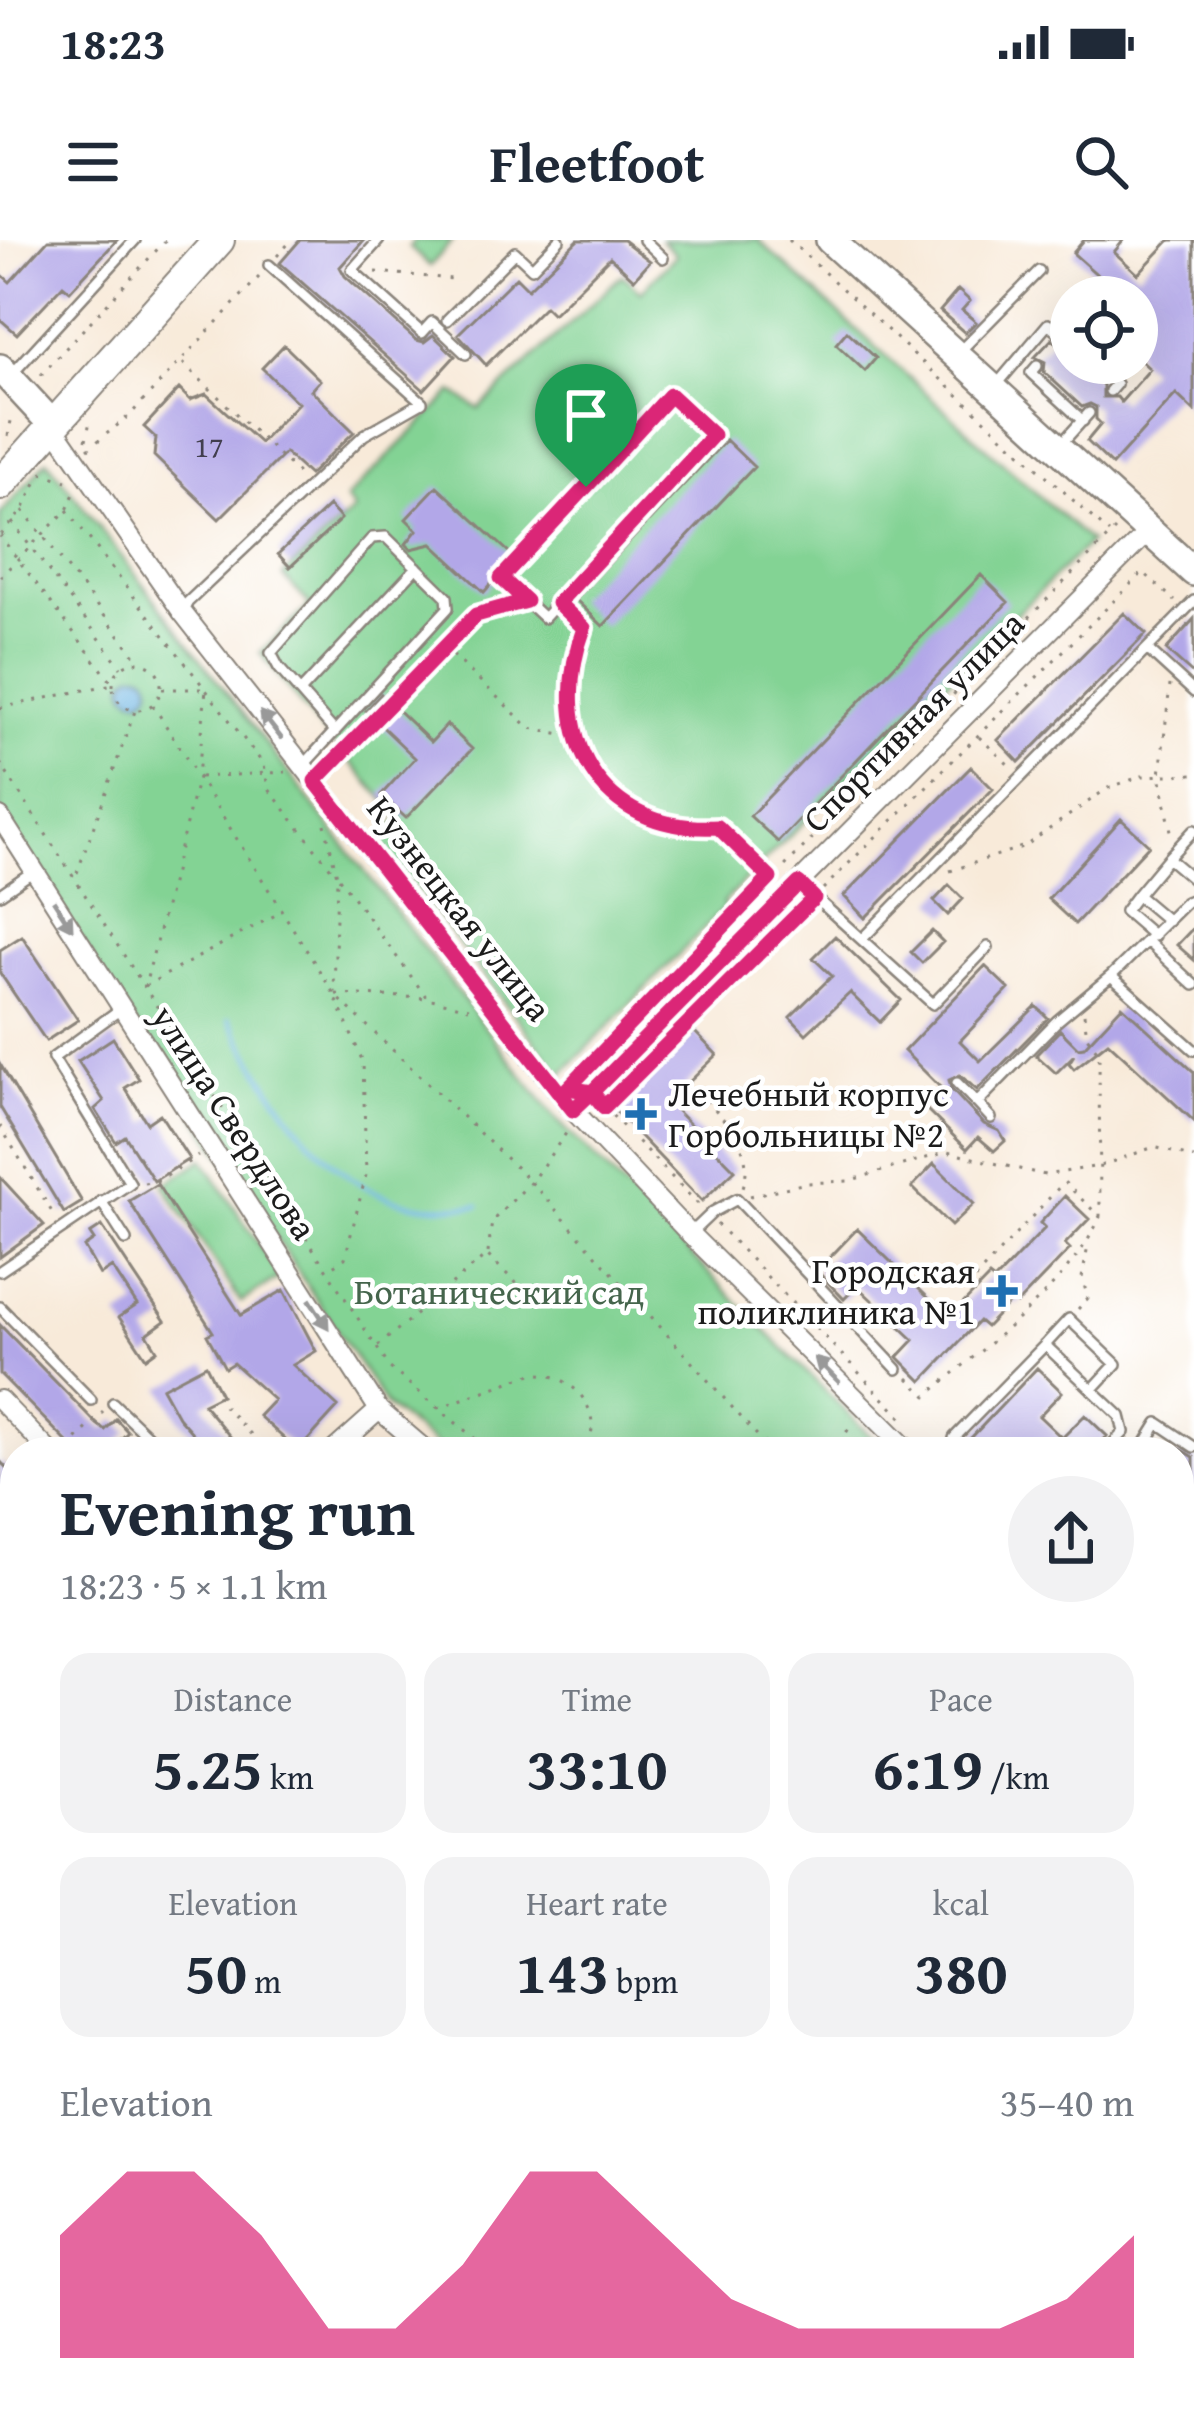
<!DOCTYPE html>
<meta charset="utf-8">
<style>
body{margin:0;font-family:"Gentium Book Plus",serif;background:#f2f2f3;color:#1f2937;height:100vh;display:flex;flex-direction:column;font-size:45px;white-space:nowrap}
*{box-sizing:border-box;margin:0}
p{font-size:39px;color:#747a83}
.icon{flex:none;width:66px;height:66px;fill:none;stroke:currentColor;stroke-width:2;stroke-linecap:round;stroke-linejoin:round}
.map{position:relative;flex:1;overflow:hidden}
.panel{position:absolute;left:0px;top:1197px;width:1194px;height:972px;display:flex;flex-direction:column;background:#fff;border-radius:48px 48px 0 0;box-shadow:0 12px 48px #0002}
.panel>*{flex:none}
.fabs{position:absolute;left:1050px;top:36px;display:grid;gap:24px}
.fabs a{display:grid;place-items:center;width:108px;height:108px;border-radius:50%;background:#fff;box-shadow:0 12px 48px #0002;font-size:60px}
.pin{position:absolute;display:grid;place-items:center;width:102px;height:102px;color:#fff;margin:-123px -51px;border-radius:50% 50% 50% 0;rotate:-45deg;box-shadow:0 0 12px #0007}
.pin .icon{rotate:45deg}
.round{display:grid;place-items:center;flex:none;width:126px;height:126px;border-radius:63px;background:#f2f2f3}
.summary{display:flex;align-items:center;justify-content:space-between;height:204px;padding:0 60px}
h1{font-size:66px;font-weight:800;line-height:90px}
.figures{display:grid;grid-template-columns:repeat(3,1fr);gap:18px;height:204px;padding:12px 60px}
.figures div{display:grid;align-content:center;border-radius:30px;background:#f2f2f3;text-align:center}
.figures b{font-size:60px;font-weight:800}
.figures small{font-size:33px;font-weight:400}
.figures p{font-size:33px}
.chart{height:336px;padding:24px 60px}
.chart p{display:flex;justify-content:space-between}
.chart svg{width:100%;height:216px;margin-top:12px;fill:#db2777;opacity:.7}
.status{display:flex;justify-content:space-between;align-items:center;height:84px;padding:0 60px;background:#fff;direction:ltr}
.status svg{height:33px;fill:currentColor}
header{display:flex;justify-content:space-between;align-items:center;height:156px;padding:0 60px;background:#fff;font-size:54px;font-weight:800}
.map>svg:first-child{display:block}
</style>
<div class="status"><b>18:23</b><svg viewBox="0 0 49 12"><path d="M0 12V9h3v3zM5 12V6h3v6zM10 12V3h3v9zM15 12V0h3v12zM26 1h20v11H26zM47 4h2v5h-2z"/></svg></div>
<header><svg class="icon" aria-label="menu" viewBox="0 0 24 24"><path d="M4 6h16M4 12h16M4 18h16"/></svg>Fleetfoot<svg class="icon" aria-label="search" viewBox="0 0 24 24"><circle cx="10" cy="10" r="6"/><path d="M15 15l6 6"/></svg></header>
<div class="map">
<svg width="1194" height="2169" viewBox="0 0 1194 2169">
<rect width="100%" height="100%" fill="#fff"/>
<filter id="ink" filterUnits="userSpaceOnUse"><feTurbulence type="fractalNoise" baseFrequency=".00833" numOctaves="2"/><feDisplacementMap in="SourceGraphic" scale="24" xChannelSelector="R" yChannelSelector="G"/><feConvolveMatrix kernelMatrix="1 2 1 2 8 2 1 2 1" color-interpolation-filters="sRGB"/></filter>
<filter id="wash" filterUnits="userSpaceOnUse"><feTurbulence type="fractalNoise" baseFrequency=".004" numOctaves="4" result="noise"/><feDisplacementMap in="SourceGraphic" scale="48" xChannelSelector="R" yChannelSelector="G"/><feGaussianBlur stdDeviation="2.7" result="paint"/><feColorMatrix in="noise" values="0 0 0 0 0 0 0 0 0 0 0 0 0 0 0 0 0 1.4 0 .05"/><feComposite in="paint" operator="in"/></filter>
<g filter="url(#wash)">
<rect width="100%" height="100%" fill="#f8ead9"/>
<path fill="#83d394" stroke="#507858" stroke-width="3" d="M 415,0 L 453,0 L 430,26 L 409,7 Z
M 661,0 L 758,0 L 1090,302 L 758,627 L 723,663 L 725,667 L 561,835 L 378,600 L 400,577 L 317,485 L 260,413 L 310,365 L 283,336 L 354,270 L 346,259 L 453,152 L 479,169 L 622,35 L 641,52 L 676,15 Z
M 47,220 L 556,879 L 886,1212 L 444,1212 L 387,1167 L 0,578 L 0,275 Z
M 203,919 L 280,1037 L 241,1062 L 164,945 Z
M 1181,1333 L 1194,1334 L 1194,1378 L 1179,1364 Z
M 1194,1644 L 1194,1753 L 1179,1738 L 1179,1647 Z
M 0,1982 L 11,1984 L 10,2035 L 0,2034 Z"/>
<path fill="#6db5e4" stroke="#446880" stroke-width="3" d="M125 446a13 13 0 1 1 26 0a13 13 0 1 1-26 0Z"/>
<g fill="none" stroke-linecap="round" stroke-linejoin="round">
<path stroke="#6db5e4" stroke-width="4.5" d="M 229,779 C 271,853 328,955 423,966 C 441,968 461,966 479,966"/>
</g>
<g id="blocks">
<path fill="#b2a7e8" d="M 48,0 L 117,0 L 70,51 L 63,45 L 17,94 L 0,79 L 0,33 L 10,42 Z
M 300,0 L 364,0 L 340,27 L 345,36 L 416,100 L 424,102 L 433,95 L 455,116 L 424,150 L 280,23 Z
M 578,0 L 623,0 L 650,21 L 634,39 L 610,17 L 553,74 L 545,66 L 486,125 L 458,94 L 516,37 L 528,49 Z
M 1084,0 L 1124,0 L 1114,12 L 1138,34 L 1170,0 L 1194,0 L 1194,171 L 1176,154 L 1112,225 L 1087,201 L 1101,184 L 1096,179 L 1096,167 L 1090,164 L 1082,167 L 1044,132 L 1045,122 L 1035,117 L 1052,99 L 1071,116 L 1071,123 L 1079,123 L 1103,145 L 1103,157 L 1117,157 L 1121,162 L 1150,129 L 1137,117 L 1137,57 L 1122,57 L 1073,13 Z
M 958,50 L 970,61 L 962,70 L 976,82 L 965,93 L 940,71 Z
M 847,91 L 876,118 L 865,131 L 836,104 Z
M 284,105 L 320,140 L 311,150 L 354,192 L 309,235 L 285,213 L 219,279 L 154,216 L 156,198 L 144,187 L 179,149 L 190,160 L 206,154 L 260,203 L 298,163 L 262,128 Z
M 726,200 L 754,227 L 603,386 L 575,359 Z
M 437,246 L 511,314 L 494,333 L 493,342 L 484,352 L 432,304 L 411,309 L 406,304 L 417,290 L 406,279 Z
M 329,266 L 341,279 L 290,327 L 278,314 Z
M 981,335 L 1008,362 L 778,602 L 750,576 Z
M 1124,373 L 1146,394 L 1019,522 L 998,500 Z
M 1194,379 L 1194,435 L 1166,410 Z
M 381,454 L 431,502 L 447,485 L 472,509 L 406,578 L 381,555 L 415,518 L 366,471 Z
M 971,527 L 993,549 L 865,678 L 844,656 Z
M 1121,579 L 1149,605 L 1075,684 L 1048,659 Z
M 949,645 L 963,659 L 948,675 L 934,661 Z
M 1194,687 L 1194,720 L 1177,705 Z
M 932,691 L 943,702 L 922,723 L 911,712 Z
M 22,696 L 78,780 L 46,801 L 0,733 L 0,710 Z
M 835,696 L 901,760 L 880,782 L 850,753 L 806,794 L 790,777 L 832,736 L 813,718 Z
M 985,726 L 1009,749 L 960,801 L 980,821 L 1036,766 L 1048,778 L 977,850 L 960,835 L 949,840 L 951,849 L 984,884 L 999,891 L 1005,901 L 994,911 L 978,897 L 967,909 L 924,867 L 941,848 L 904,811 Z
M 1122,766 L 1194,832 L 1194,881 L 1108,802 L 1074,829 L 1069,823 L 1074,815 L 1056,833 L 1036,815 L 1060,790 L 1078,808 L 1084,807 Z
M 694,791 L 717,815 L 684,847 L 688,851 L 672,866 L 735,930 L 702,961 L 613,868 Z
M 113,798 L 139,839 L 125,848 L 147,883 L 160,874 L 189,919 L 154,941 L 125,896 L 116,902 L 95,869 L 104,861 L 78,821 Z
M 0,824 L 82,962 L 64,973 L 0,867 Z
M 934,924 L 974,964 L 951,986 L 912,947 Z
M 0,937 L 44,985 L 0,1017 Z
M 157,944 L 241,1075 L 284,1050 L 316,1111 L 293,1125 L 338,1167 L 298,1211 L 259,1176 L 274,1160 L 233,1123 L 225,1128 L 207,1095 L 213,1092 L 129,961 Z
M 1065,956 L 1089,979 L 1065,1004 L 1070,1009 L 1017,1064 L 1012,1060 L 986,1087 L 979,1081 L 922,1141 L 898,1117 L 914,1100 L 857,1046 L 844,1059 L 817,1031 L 857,989 L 949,1078 L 989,1037 L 994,1041 L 1045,988 L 1040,983 Z
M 102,986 L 165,1081 L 147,1094 L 157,1110 L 146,1118 L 119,1077 L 137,1065 L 135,1062 L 112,1027 L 100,1035 L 84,1007 L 94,1000 L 90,994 Z
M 0,1085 L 97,1184 L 105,1190 L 116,1179 L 128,1192 L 118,1202 L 128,1212 L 78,1212 L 68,1203 L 0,1134 Z
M 206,1125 L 221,1155 L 203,1164 L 238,1206 L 231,1212 L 209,1212 L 178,1177 L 162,1148 Z
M 1037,1128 L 1062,1152 L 1039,1176 L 1062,1198 L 1085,1175 L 1107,1196 L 1094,1212 L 1023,1212 L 1010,1199 L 997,1212 L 986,1212 L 971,1198 Z
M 1179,1208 L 1194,1217 L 1194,1257 L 1179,1248 Z
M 0,1221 L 15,1237 L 15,1275 L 0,1258 Z
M 15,1288 L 15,1317 L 0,1331 L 0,1303 Z
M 15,1385 L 15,1467 L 0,1482 L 0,1431 L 7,1424 L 0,1417 L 0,1400 Z
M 1179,1400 L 1194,1411 L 1194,1455 L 1179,1441 Z
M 15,1584 L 15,1621 L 0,1608 L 0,1602 Z
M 0,1695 L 15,1698 L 15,1783 L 0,1780 Z
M 1179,1855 L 1194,1872 L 1194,1964 L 1179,1948 Z
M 0,2056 L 15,2057 L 15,2087 L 0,2086 Z
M 0,2152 L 82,2158 L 81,2169 L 0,2169 Z"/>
</g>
</g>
<g filter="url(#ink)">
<use href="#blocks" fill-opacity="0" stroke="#8a837a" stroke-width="3"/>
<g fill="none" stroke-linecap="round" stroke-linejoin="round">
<g stroke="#8a837a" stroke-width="14">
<path id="lane" d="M 379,0 L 352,30 L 422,93 L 432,82 L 466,114
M 644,0 L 663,18
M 447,80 L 515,12 L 532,28 L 559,0
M 959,112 L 1039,31
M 1093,123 L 1116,144 L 1110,151
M 1037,126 L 1031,133 L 1083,181
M 13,133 L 135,0
M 994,148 L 1048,84 L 1071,104
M 670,155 L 713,195 L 544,378 L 501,338 Z
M 1061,204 L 1089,173
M 182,372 L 188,362 L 364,195 L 422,162 L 269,25
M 1147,409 L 1194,452
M 300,452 L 417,327
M 303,526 L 448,368 L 447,357 L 386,297 L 372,298 L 271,413 L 279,428 L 335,492
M 1194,590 L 1168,618 L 1194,640
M 799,643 L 933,764 L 988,707
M 0,654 L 35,630
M 1137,655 L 1168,618
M 1194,659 L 1186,662 L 1111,736 L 1194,810
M 1154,696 L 1125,671 L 1137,655 L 1168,681
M 862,699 L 1194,361
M 1148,702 L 1194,745
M 957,843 L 977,863 L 1057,781 L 1111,736
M 977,863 L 991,878
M 101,961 L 126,1000
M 690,994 L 713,972 L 737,959 L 897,1129
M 0,1031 L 130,943 L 53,818 L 122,768
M 0,1067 L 91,1160
M 1045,1105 L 1069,1079 L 1116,1124 L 1092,1150
M 113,1163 L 160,1208 L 157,1212
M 969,1212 L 954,1198 L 1045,1105 L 1120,1176 L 1124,1192 L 1105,1212
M 1140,1212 L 1158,1183 L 1194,1207
M 1179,1261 L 1194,1270
M 15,1334 L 15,1340
M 0,1364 L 15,1350
M 1179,1388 L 1194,1402
M 90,2169 L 92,2154
M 226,2169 L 229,2154
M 684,2169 L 684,2154
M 801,2169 L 802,2154"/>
</g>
<g stroke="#8a837a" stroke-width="22">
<path id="street" d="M 52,184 L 182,372 L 573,870 L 690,994 L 910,1212
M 0,577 L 379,1170 L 428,1212
M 573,870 L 1149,291
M 0,1160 L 50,1212
M 332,1212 L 379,1170
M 1179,1478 L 1194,1492
M 0,1525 L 15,1510
M 0,1528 L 15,1542
M 1179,1797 L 1194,1812
M 0,2119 L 15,2121
M 394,2154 L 585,2169"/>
</g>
<g stroke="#8a837a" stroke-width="32">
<path id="secondary" d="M 830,0 L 1194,332
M 0,128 L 52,184
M 1179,1580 L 1194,1568
M 1179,1632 L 1194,1628
M 0,1960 L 15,1960"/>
</g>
<g stroke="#8a837a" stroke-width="34">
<path id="primary" d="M 0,245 L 219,0"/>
</g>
<path stroke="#8a837a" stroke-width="3" stroke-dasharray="3 9" stroke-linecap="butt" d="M 789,0 L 1109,293
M 277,16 L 292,0
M 376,32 L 452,39
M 183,123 L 302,237
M 41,135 L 166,0
M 8,196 L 12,176
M 86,200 L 90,181
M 88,209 L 130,175 L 259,37
M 42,233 L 67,241
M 23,270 L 140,422
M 67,270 L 264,525 L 268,548 L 333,631
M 12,282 L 121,427
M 1,295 L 23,270 L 36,243
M 0,337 L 67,270 L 76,249
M 568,372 L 584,388 C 545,495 598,593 718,587 L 776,644
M 444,407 L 530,488 L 573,496
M113 446a24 24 0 1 1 48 0a24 24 0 1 1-48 0Z
M 1170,445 L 1160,535 L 1172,596
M 162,449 L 206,449 L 198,537 L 145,746 L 281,672
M 153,465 L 334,754 L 363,822 L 366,935 L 345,1018 L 328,1029
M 0,468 L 113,444 L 0,296
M 979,497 L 1011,527
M 0,523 L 390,1128 L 491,1212
M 328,527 L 476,375 L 511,365
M 200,537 L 286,532
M 325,584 L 337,636 L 334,754 L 531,942 L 772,1212
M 950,631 L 1025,606 L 1108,548 L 1142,536 L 1194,534
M 77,633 L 135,471
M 339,638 L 427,758
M 823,649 L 1143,332 L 1175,361
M 336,754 L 427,758 L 469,768
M 1084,774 L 1087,797 L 1099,813 L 1100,976
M 575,840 L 1115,290
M 707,860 C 729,886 755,911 743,947
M 0,886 L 55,977
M 144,943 L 159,941 L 198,916
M 750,956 L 806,943 L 848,941 L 947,912 L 1045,935 L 1100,926 L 1154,907 L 1194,918
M 698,964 L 604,867 L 803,669
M 717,984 L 905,1181
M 488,1013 L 492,981 L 531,942 L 569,889
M 1078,1069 L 1088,1058 L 1082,1038 L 1088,1006
M 874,1084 L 885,1073
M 378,1106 L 487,1015 L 533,1059
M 908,1138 L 927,1156 C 983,1107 1070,1046 1100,977 L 1064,942 L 969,1045
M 224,1166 L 268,1212
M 438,1168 L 531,1134 C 572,1130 610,1175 583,1212
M 924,1201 L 935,1212
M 68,1208 L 103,1172
M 833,1212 L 852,1184
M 1179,1330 L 1194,1331
M 1179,1682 L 1194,1683
M 1179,1732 L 1194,1747
M 0,2046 L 15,2048
M 599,2158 L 674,2163
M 695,2165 L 757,2169"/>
<use href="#lane" stroke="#fff" stroke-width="9"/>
<use href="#street" stroke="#fff" stroke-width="18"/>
<use href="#secondary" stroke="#fff" stroke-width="27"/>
<use href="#primary" stroke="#fff" stroke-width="30"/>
</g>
<defs><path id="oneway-solid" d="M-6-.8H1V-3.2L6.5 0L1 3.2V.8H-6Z" transform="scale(3)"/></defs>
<g fill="#999">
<use href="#oneway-solid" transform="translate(271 485) rotate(-128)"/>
<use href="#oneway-solid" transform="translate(63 675) rotate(57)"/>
<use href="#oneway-solid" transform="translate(319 1074) rotate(57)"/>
<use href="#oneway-solid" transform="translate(827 1130) rotate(-135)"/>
</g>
</g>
<g fill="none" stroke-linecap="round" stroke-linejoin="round" filter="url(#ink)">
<g stroke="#fff" stroke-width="24">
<path id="route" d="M 586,247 L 501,338 L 526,361 L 476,375 L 315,541 L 573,870 L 592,852 L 799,643 L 814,658 L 604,867 L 592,852 L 568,848 L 770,638 L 718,587 C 598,594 545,494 584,388 L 558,363 L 713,195 L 670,155 L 586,247"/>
</g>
<use href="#route" stroke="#db2777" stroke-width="15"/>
</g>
<g fill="#1f6fb2" stroke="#fff" stroke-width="4.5">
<path d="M635 856h12v12h12v12h-12v12h-12v-12h-12v-12h12z"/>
<path d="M996 1033h12v12h12v12h-12v12h-12v-12h-12v-12h12z"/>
</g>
<g text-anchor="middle" stroke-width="9" stroke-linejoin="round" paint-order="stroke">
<g font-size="30" fill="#423f4f">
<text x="209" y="217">17</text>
</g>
<g font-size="36" fill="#1c1c1c" stroke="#fff">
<text transform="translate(913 481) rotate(-45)" y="13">Спортивная улица</text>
<text transform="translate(460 668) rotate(52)" y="13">Кузнецкая улица</text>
<text transform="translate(235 882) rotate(57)" y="13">улица Свердлова</text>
</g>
<g font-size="36" fill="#1c1c1c" stroke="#fff" text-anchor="start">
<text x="668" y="866">Лечебный корпус<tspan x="668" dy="41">Горбольницы №2</tspan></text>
<text x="975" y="1043" text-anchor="end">Городская<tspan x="975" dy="41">поликлиника №1</tspan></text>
</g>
<g font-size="36" fill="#45654c" stroke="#fff">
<text x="499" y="1064">Ботанический сад</text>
</g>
</g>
</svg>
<div class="fabs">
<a><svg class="icon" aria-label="locate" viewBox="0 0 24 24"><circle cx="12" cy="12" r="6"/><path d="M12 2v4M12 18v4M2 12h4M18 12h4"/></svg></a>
</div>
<div class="pin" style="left:586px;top:247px;background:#1e9e55"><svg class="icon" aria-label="arrive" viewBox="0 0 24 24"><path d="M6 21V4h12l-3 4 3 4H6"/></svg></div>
<section class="panel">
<div class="summary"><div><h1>Evening run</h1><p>18:23 · 5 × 1.1 km</p></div><a class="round"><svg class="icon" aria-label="share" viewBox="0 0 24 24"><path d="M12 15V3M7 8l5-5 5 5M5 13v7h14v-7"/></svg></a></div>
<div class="figures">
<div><p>Distance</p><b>5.25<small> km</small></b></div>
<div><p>Time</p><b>33:10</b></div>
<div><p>Pace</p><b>6:19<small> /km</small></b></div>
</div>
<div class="figures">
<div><p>Elevation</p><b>50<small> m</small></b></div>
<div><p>Heart rate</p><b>143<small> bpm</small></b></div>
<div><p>kcal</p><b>380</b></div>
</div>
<div class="chart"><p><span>Elevation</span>35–40 m</p>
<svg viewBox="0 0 160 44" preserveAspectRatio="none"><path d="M0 44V19L10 6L20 6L30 19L40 38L50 38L60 25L70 6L80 6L90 19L100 32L110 38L120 38L130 38L140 38L150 32L160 19V44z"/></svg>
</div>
</section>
</div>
